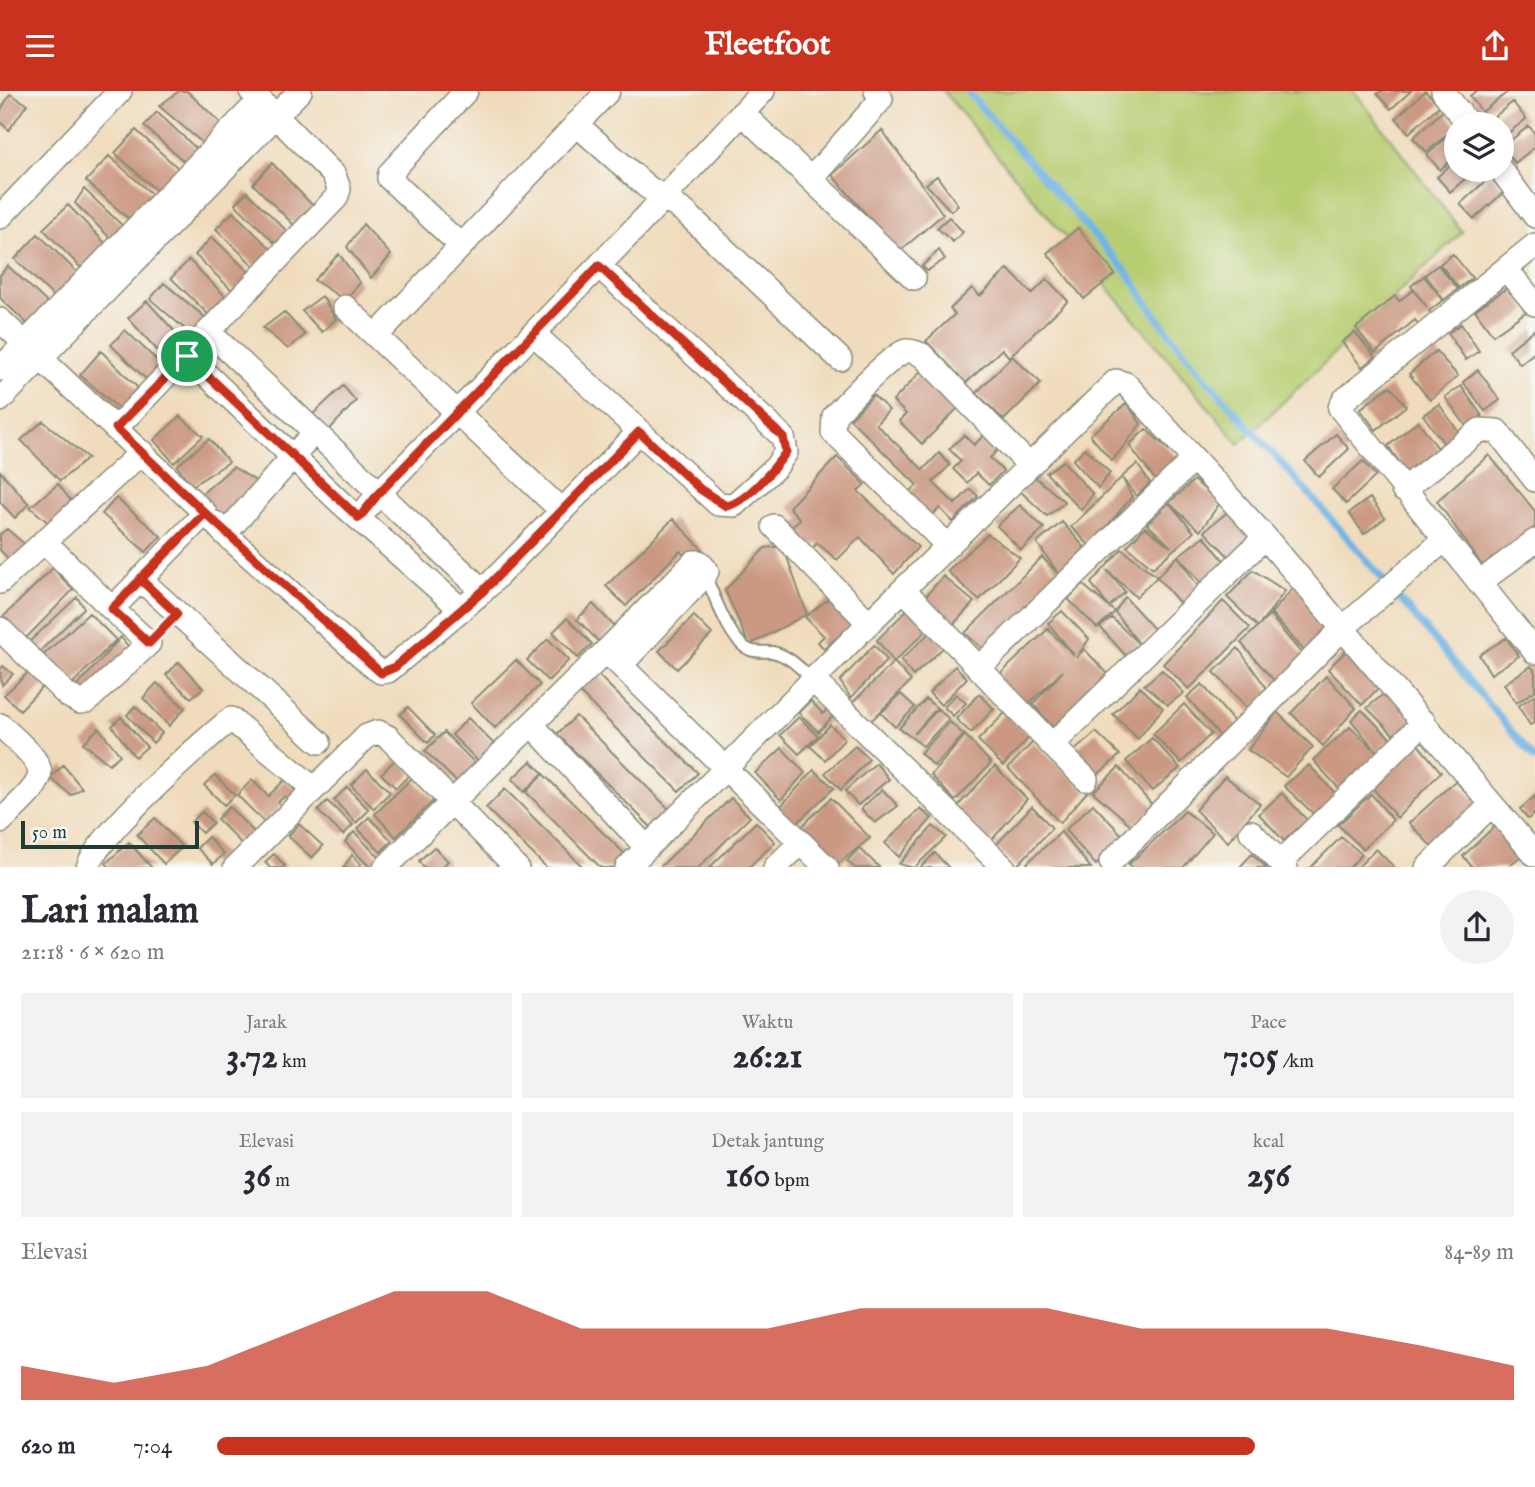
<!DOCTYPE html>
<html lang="id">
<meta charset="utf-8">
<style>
body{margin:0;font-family:"IM FELL English",serif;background:#f2f2f3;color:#2b2b33;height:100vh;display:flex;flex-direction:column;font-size:26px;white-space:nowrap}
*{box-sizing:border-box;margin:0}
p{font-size:23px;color:#7c7c81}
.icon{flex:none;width:38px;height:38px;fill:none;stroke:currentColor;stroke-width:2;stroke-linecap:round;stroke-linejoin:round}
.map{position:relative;height:776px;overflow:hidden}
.details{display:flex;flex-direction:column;background:#fff;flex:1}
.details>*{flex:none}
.tools{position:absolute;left:1444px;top:21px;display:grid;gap:14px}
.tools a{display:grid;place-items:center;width:70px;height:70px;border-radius:50%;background:#fff;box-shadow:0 4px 10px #0003;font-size:35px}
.scale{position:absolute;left:21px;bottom:18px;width:178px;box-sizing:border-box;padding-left:7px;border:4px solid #1f3d34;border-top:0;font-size:19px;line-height:24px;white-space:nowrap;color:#1f3d34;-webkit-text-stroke:5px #f6f6f2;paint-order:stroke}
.pin{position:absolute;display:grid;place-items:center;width:60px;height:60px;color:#fff;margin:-30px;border:4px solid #fff;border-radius:50%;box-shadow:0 2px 7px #0007}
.round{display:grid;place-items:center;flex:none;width:74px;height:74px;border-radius:37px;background:#f2f2f3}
.summary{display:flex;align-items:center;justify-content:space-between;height:119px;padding:0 21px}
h1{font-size:38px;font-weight:700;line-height:52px}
.metrics{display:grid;grid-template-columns:repeat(3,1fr);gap:10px;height:119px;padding:7px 21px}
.metrics div{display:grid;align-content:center;border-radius:0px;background:#f2f2f3;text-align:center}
.metrics b{font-size:35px;font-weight:700}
.metrics small{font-size:19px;font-weight:400}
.metrics p{font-size:19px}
.chart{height:196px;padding:14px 21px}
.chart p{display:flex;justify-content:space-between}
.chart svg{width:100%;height:126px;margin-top:7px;fill:#c8321e;opacity:.7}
ul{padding:0 21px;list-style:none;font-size:23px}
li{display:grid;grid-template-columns:112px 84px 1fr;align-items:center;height:52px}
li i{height:18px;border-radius:9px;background:#c8321e}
header{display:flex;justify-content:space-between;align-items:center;height:91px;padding:0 21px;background:#c8321e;color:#fff;font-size:32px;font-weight:700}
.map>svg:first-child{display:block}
</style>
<header><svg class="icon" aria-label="menu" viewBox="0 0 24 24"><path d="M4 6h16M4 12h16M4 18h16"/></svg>Fleetfoot<svg class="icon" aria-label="share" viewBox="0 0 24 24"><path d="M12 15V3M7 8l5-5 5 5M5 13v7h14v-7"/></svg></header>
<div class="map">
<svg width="1535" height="777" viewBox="0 0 1535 777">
<rect width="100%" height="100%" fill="#f6f6f2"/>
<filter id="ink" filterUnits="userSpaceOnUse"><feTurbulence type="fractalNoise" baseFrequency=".0143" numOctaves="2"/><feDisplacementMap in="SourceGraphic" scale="14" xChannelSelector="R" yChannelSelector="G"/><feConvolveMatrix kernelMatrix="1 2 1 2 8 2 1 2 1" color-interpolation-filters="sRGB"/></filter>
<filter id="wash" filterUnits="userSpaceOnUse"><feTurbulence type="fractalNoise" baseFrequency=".00686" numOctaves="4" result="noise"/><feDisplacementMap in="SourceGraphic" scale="28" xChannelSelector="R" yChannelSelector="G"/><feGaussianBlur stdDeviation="1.57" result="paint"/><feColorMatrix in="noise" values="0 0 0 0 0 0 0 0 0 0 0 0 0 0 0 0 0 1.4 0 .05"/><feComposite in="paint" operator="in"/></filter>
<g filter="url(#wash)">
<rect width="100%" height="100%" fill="#f0dcbc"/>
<path fill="#b7cd71" stroke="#6b8552" stroke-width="2" d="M 943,0 L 1354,0 L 1462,141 L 1239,353 Z"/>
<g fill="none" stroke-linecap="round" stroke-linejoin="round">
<path stroke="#6fb4e5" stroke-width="7" d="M 967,0 L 1130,185 C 1178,264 1247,332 1308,402 C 1385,489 1460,579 1535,668"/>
</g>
<g id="blocks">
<path fill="#cb9982" d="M 179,0 L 187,0 L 225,36 L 206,55 L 159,15 Z
M 1381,0 L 1411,0 L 1391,18 L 1377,3 Z
M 1425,0 L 1440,14 L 1409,42 L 1396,27 Z
M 1476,0 L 1509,0 L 1482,21 L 1470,5 Z
M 10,3 L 27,13 L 9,39 L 0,31 L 0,20 Z
M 1513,11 L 1526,28 L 1502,47 L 1502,33 L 1485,33 Z
M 1444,19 L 1456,35 L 1427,61 L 1413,47 Z
M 157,21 L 200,61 L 188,74 L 144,35 Z
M 1529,35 L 1535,43 L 1535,56 L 1515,72 L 1502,56 Z
M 1456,38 L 1456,65 L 1440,79 L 1427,64 Z
M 136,39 L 179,78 L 158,101 L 115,62 Z
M 882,39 L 943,123 L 899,161 L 832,84 Z
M 109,65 L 154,105 L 131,130 L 86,90 Z
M 1456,69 L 1456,79 L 1475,79 L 1450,101 L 1437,86 Z
M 272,72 L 315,117 L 295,135 L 253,93 Z
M 937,85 L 958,114 L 951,120 L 926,93 Z
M 1491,85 L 1505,100 L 1474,128 L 1460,113 Z
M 84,98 L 127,139 L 115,152 L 75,112 Z
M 247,101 L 291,144 L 280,157 L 235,113 Z
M 68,114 L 109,156 L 84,180 L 43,138 Z
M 233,121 L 274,161 L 257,178 L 216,138 Z
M 949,126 L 963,141 L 953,151 L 937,137 Z
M 363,133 L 391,164 L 371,187 L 347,156 Z
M 1078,137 L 1115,183 L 1084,208 L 1047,162 Z
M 38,143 L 83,187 L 60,212 L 15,168 Z
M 212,146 L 252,184 L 235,202 L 195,164 Z
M 939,159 L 945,168 L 927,180 L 922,175 Z
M 339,163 L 360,192 L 345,209 L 314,189 Z
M 1453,163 L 1472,187 L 1459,197 L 1440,173 Z
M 189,169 L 228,208 L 211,226 L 171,187 Z
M 1438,174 L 1458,198 L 1444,209 L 1425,184 Z
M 8,175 L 53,217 L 34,239 L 0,207 L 0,184 Z
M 1008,178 L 1032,203 L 1047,188 L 1068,210 L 1009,266 L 1002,258 L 966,292 L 926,250 L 955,223 L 950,218 L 972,197 L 980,205 Z
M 1424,185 L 1443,209 L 1429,220 L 1432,224 L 1419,234 L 1415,229 L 1375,262 L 1356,237 L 1395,205 L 1399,210 L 1413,199 L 1427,216 L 1411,195 Z
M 164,192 L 207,228 L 193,245 L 150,208 Z
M 1510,195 L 1527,220 L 1493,244 L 1475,219 Z
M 322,205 L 336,228 L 322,241 L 302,220 Z
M 147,210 L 185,252 L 166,269 L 128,227 Z
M 284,221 L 305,244 L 288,258 L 263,237 Z
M 1461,233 L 1479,260 L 1466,269 L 1448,242 Z
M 1535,238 L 1535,261 L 1520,273 L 1509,259 Z
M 125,239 L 165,277 L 150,292 L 111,254 Z
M 1355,241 L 1375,266 L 1362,276 L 1342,251 Z
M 101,260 L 143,302 L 124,322 L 80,284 Z
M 1436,260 L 1458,285 L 1430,309 L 1409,283 Z
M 1012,265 L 1041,292 L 1004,329 L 976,302 Z
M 923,278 L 960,315 L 922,353 L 899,330 L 906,323 L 893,310 Z
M 1478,279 L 1500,309 L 1485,320 L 1463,291 Z
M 343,295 L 356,310 L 329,339 L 313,323 Z
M 1390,295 L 1406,315 L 1376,339 L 1360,318 Z
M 1461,295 L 1482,325 L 1467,336 L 1445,306 Z
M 873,304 L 889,319 L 876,333 L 923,379 L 939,362 L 950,374 L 933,391 L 955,413 L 970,398 L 978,405 L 953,431 L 940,417 L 929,427 L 906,405 L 917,394 L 850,328 Z
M 1127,312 L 1141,333 L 1112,370 L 1090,344 Z
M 1439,313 L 1460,343 L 1445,354 L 1423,324 Z
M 180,325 L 203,345 L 174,372 L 154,349 Z
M 43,330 L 88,367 L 60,390 L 21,349 Z
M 1418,330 L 1440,360 L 1409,385 L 1388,355 Z
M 1146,338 L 1181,370 L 1157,391 L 1129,354 Z
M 986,342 L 1000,356 L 990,367 L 1003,380 L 989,394 L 976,382 L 967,392 L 953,378 L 961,370 L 949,358 L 964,344 L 974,354 Z
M 1336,343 L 1349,358 L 1319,386 L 1305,370 Z
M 209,348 L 229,371 L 192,395 L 177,375 Z
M 1085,357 L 1110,382 L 1098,397 L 1073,369 Z
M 1489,364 L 1535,420 L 1535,436 L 1484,477 L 1437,410 Z
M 837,366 L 865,393 L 858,400 L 918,456 L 894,483 L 860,446 L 837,469 L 817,452 L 812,458 L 788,439 L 800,428 L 789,416 Z
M 1063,370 L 1093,403 L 1081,419 L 1046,382 Z
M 1363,370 L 1376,385 L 1346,413 L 1332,398 Z
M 1137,373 L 1150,392 L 1137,405 L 1122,386 L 1132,406 L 1090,455 L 1071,436 L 1122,386 Z
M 233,376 L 264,395 L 222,436 L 199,405 Z
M 0,380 L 29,413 L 15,427 L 0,411 Z
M 1035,386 L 1065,411 L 1047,425 L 1020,400 Z
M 1194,389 L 1220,412 L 1200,440 L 1169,412 L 1194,441 L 1153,477 L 1127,455 L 1145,436 L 1171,456 L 1147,433 L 1169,412 Z
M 58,393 L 77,418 L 52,435 L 30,416 Z
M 116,407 L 161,445 L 146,461 L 102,423 Z
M 1370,407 L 1385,427 L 1364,443 L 1349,422 Z
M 1020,414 L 1044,437 L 1021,459 L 997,435 Z
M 1234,416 L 1258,444 L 1235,472 L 1204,440 Z
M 673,428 L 703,459 L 691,471 L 680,460 L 626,515 L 606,495 Z
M 1062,431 L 1092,465 L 984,559 L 965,542 L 1042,466 L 1061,486 L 1037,452 Z
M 7,438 L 28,456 L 12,472 L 0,459 L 0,443 Z
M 988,443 L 1020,467 L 979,509 L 947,480 Z
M 1204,445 L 1230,477 L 1205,496 L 1178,465 L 1201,500 L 1184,517 L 1157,486 L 1136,506 L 1107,479 L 1125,501 L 1109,516 L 1115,521 L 1097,537 L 1068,508 L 1082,493 L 1109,516 L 1091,492 L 1122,458 L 1157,486 L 1178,465 Z
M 783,455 L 807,523 L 749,554 L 725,499 L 765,457 Z
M 53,477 L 73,499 L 25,548 L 2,527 Z
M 1253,479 L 1285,500 L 1258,536 L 1227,506 Z
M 943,485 L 974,511 L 952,535 L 926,505 Z
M 1297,493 L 1330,537 L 1305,561 L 1271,522 Z
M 77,506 L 84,517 L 36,564 L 26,554 Z
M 831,506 L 853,533 L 824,558 L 818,551 L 824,545 L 805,526 Z
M 1125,506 L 1156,540 L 1139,553 L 1115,521 Z
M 1223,510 L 1250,537 L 1189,598 L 1163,573 Z
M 593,513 L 615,536 L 599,551 L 577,528 Z
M 910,516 L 930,536 L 894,571 L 877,549 Z
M 1062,520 L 1089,548 L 1076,567 L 1084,558 L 1112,587 L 1055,639 L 1033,613 L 1063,580 L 1025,616 L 996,587 L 1048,538 L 1074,564 L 1048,532 Z
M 89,522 L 116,549 L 68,597 L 40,567 Z
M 1270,524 L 1306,568 L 1278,594 L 1241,552 Z
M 694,525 L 712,543 L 677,578 L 659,560 Z
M 567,527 L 592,553 L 578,567 L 553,541 Z
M 1112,527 L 1139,553 L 1126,565 L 1100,536 Z
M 932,539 L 945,555 L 913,585 L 901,569 Z
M 121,546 L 133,562 L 81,609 L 69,604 Z
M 1506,547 L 1519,565 L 1491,583 L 1479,564 Z
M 548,548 L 569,569 L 548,590 L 527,569 Z
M 874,554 L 887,569 L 851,607 L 840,590 Z
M 1238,557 L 1270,602 L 1250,621 L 1214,581 Z
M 1348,558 L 1382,593 L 1362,614 L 1328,578 Z
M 516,569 L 540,594 L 495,637 L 471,612 Z
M 179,571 L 203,597 L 191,607 L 166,584 Z
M 894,571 L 911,590 L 870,631 L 853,611 Z
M 3,575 L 13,583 L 2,594 L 0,579 Z
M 955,575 L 967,587 L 941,614 L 929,602 Z
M 1531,575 L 1535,581 L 1535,600 L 1516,612 L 1504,593 Z
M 32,578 L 45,593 L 20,619 L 4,604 Z
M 1162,579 L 1184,602 L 1168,614 L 1144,594 Z
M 597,583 L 698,682 L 679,700 L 579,601 Z
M 1326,585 L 1356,617 L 1323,655 L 1291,622 Z
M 157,592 L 185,617 L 169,635 L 143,607 Z
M 1202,593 L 1239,637 L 1224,650 L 1187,606 Z
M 1140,596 L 1163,617 L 1138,648 L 1113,623 Z
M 1387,600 L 1413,631 L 1397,647 L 1367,617 Z
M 901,603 L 915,616 L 895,636 L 881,622 Z
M 956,603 L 966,612 L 953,625 L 944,616 Z
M 979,603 L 994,618 L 971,642 L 956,628 Z
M 1535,604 L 1535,631 L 1530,634 L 1518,615 Z
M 926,608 L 937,617 L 914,643 L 938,618 L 949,628 L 923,655 L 899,637 Z
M 811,610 L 823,623 L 829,616 L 835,623 L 818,641 L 799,622 Z
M 1184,613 L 1211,643 L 1181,672 L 1153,643 Z
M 135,615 L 162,642 L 153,652 L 127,624 Z
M 408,616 L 435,644 L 428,652 L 400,624 Z
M 1362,619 L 1391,648 L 1377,661 L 1351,629 Z
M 1277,621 L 1313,656 L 1286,686 L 1248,659 Z
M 1005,622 L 1030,645 L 1003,675 L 978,649 Z
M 576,625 L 675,724 L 657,742 L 557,643 Z
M 121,626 L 147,656 L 135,666 L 112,635 Z
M 799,626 L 818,645 L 799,663 L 780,644 Z
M 468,627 L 502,661 L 485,677 L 452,644 Z
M 950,631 L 964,644 L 934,675 L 920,662 Z
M 830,634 L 845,648 L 825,669 L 810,655 Z
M 1350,636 L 1377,661 L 1342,701 L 1313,669 Z
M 99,637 L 120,664 L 109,673 L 83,652 Z
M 444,641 L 479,676 L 461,695 L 425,660 Z
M 1096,641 L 1120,664 L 1096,685 L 1073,661 Z
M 965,644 L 991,672 L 955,710 L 931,684 Z
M 1152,647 L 1180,677 L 1152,700 L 1126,670 Z
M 1415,650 L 1441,681 L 1397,727 L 1372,696 Z
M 1033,651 L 1087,701 L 1060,732 L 1008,677 Z
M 855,655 L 869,668 L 841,699 L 825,682 Z
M 782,657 L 805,682 L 781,709 L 755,682 Z
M 396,668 L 412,682 L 396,697 L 381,683 Z
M 531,670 L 543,682 L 524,701 L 512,688 Z
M 876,672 L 889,688 L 858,714 L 845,700 Z
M 63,674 L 82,697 L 71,704 L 50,687 Z
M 1309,674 L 1338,705 L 1320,729 L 1284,695 Z
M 995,675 L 1027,708 L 990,751 L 956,717 Z
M 1119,676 L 1154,716 L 1132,735 L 1093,701 Z
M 367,678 L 390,701 L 374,718 L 351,694 Z
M 814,679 L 834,697 L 797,732 L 778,718 Z
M 543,683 L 631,769 L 623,777 L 601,777 L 526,701 Z
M 215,684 L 235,704 L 224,714 L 204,694 Z
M 1225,685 L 1260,713 L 1228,751 L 1195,719 Z
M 412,687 L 434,709 L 396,746 L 375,723 Z
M 252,689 L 268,705 L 285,689 L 300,704 L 292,712 L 285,705 L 278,711 L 281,715 L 264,731 L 237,704 Z
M 1455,690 L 1479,713 L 1432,756 L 1409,732 Z
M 347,696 L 369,719 L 356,732 L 334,709 Z
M 505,698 L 584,777 L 547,777 L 486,717 Z
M 882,698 L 898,715 L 875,732 L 861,718 Z
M 1282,702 L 1307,729 L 1284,750 L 1259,723 Z
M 1371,703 L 1393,729 L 1363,758 L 1338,734 Z
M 1535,705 L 1535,722 L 1528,728 L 1520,718 Z
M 731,707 L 750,726 L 698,777 L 659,777 Z
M 831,707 L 870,747 L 838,773 L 802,735 Z
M 327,710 L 353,734 L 343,744 L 318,720 Z
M 1093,713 L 1124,746 L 1096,774 L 1065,739 Z
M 1032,715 L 1052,737 L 1016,776 L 995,755 Z
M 229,716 L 259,746 L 247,758 L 217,728 Z
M 920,718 L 932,727 L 899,766 L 885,752 Z
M 1185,720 L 1213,742 L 1183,777 L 1133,777 L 1129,773 Z
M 202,721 L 213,732 L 202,742 L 191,731 Z
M 369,726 L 392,750 L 381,761 L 358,738 Z
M 155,727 L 182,756 L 164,773 L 137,744 Z
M 756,731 L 775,751 L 749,776 L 709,777 Z
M 299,733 L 323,755 L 312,767 L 288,745 Z
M 1496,734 L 1521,765 L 1506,777 L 1473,777 L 1463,765 Z
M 933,735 L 946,746 L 914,777 L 899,773 Z
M 354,741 L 380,767 L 371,777 L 345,751 Z
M 1061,741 L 1091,777 L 1031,777 L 1027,772 Z
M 208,746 L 224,763 L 213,773 L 197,757 Z
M 1341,746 L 1362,763 L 1349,777 L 1310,777 Z
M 129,751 L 152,777 L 110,777 L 106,772 Z
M 434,756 L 448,770 L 441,777 L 424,777 L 419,770 Z
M 859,757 L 880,777 L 855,777 L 847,770 Z
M 1376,758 L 1395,777 L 1357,777 Z
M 935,762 L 949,777 L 920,777 Z
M 274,763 L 285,775 L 283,777 L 270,777 L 265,771 Z
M 1252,763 L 1267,777 L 1239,777 Z
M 352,764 L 361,773 L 358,777 L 343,777 Z"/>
</g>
</g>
<g filter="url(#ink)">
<use href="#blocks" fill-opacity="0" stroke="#888c78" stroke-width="2"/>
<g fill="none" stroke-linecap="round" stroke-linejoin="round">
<g stroke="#888c78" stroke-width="14">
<path id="lane" d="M 705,484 C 714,503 730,552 750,559 C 757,562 765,560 772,561 C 789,564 801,578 813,589"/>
</g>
<g stroke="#888c78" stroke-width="26">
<path id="street" d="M 1443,0 L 1468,33
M 742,22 L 914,187
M 576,33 L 646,95 L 685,121 L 840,268
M 1501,79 L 1535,125
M 811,88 L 878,12 L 881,8 L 876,0
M 0,126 L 120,0
M 460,154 L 389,87 L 390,82 L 466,0
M 1535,154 L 1344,309 L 1340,317 L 1535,561
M 1507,179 L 1535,213
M 345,216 L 562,420
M 0,229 L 205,422 L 112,518 L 44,450
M 210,242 L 483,500
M 534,243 L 718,413 L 734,414 L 776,376 L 786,361 L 783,346 L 599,175
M 376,245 L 608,0
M 187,265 L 342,413 L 462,519
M 0,278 L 260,9
M 0,309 L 300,0
M 116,337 L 336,107 L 339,98 L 334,84 L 251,0
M 1403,399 L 1480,339 L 1497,340 L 1535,389
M 359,427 L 379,402 L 641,131 L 763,0
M 215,432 L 225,443 L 304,353
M 774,435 L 869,532
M 225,443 L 375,577 L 381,581 L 388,580 L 483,500 L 639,341
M 947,454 L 833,341 L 834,325 C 846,312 892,263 906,260 C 911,259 917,262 922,264 L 1029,374
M 140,488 L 319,651
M 0,491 L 142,361
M 1479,492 L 1535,450
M 904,499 L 979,577 L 1194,368
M 0,538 L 67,604 L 80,611 L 87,610 L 149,552 L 112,518
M 606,560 L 694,471 L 699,471 L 707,480 L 705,484 L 621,574
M 979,577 L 1052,654 L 1265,446
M 813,589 L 1004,777
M 0,634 C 54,683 52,681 0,731
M 532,634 L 647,757
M 1052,654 L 1086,688
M 1251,741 L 1286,777
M 1111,771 L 1343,537 L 1443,450
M 1281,771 L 1424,631
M 88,777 C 90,751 205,648 231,628 L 313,697
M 235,777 L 367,645 L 378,641 L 388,646 L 517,777
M 385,777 L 606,560 L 827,777
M 627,777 L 869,532 L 1116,290 L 1126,293 L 1265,446 L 1535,764
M 775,777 L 800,752
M 1427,777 L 1492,713"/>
</g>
<use href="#lane" stroke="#fff" stroke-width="10"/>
<use href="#street" stroke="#fff" stroke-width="23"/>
</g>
</g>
<g fill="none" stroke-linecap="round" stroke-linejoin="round" filter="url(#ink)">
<g stroke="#fff" stroke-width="14">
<path id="route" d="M 187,265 L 116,337 L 205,422 L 112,518 L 149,552 L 177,523 L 140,488 L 205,422 L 381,582 L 395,576 L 483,500 L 639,341 L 700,398 L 726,415 C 746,412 775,377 786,361 L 783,346 L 599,175 L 379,402 L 359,427 L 187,265"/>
</g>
<use href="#route" stroke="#c8321e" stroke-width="9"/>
</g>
</svg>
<div class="tools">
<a><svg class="icon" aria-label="layers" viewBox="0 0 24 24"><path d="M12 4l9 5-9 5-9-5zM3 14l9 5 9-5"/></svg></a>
</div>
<div class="scale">50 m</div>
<div class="pin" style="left:187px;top:265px;background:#1e9e55"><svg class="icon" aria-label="arrive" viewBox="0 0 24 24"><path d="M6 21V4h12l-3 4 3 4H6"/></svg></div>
</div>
<section class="details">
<div class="summary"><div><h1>Lari malam</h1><p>21:18 · 6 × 620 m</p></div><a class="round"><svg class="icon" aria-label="share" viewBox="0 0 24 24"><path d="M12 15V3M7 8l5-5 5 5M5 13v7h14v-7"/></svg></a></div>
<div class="metrics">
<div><p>Jarak</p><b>3.72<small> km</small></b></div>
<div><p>Waktu</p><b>26:21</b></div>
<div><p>Pace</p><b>7:05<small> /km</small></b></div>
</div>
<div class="metrics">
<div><p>Elevasi</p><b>36<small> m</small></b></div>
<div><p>Detak jantung</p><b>160<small> bpm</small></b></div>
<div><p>kcal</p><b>256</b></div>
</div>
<div class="chart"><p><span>Elevasi</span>84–89 m</p>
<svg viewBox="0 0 160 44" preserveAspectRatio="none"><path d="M0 44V32L10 38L20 32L30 19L40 6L50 6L60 19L70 19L80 19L90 12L100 12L110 12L120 19L130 19L140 19L150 25L160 32V44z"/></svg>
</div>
<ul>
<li><b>620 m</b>7:04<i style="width:80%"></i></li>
</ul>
</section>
